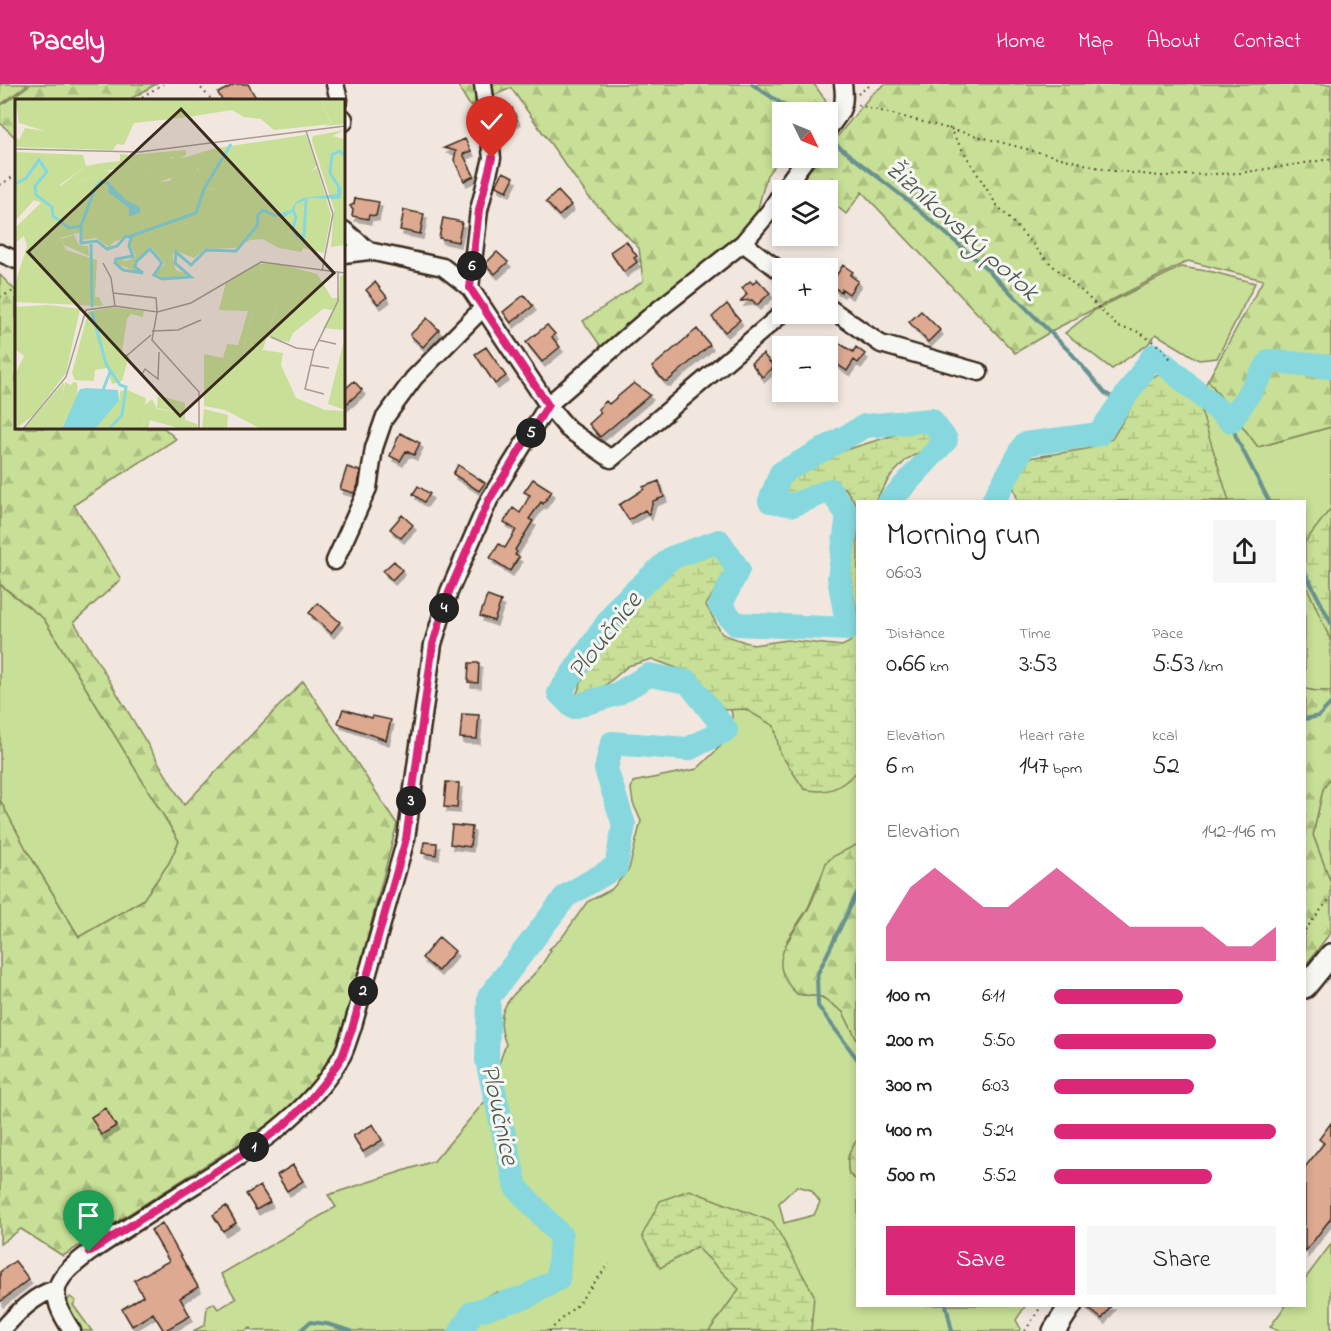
<!DOCTYPE html>
<meta charset="utf-8">
<style>
body{margin:0;font-family:"Indie Flower",sans-serif;background:#f6f6f6;color:#222;height:100vh;display:flex;flex-direction:column;font-size:22px;white-space:nowrap}
*{box-sizing:border-box;margin:0}
p{font-size:20px;color:#767676}
.icon{flex:none;width:33px;height:33px;fill:none;stroke:currentColor;stroke-width:2;stroke-linecap:round;stroke-linejoin:round}
.map{position:relative;flex:1;overflow:hidden}
.drawer{position:absolute;left:856px;top:416px;width:450px;height:807px;display:flex;flex-direction:column;background:#fff;border-radius:0px;box-shadow:0 3px 9px #0003}
.drawer>*{flex:none}
.needle{width:39px;rotate:133deg}
.buttons{position:absolute;left:772px;top:18px;display:grid;gap:12px}
.buttons a{display:grid;place-items:center;width:66px;height:66px;border-radius:0px;background:#fff;box-shadow:0 3px 9px #0003;font-size:30px}
.pin{position:absolute;display:grid;place-items:center;width:51px;height:51px;color:#fff;margin:-62px -26px;border-radius:50% 50% 50% 0;rotate:-45deg;box-shadow:0 0 6px #0007}
.pin .icon{rotate:45deg}
.km{position:absolute;width:30px;height:30px;margin:-15px;border-radius:50%;background:#222;color:#fff;font-size:16px;line-height:30px;text-align:center}
.round{display:grid;place-items:center;flex:none;width:63px;height:63px;border-radius:0px;background:#f6f6f6}
.summary{display:flex;align-items:center;justify-content:space-between;height:102px;padding:0 30px}
h1{font-size:33px;font-weight:600;line-height:45px}
.metrics{display:grid;grid-template-columns:repeat(3,1fr);gap:9px;height:102px;padding:6px 30px}
.metrics div{display:grid;align-content:center}
.metrics b{font-size:26px;font-weight:600}
.metrics small{font-size:16px;font-weight:400}
.metrics p{font-size:16px}
.chart{height:168px;padding:12px 30px}
.chart p{display:flex;justify-content:space-between}
.chart svg{width:100%;height:108px;margin-top:6px;fill:#db2777;opacity:.7}
.action{display:flex;gap:12px;margin-top:auto;padding:12px 30px}
.action a{flex:1;height:69px;border-radius:0px;background:#db2777;color:#fff;font-size:24px;font-weight:600;line-height:69px;text-align:center}
.action a+a{background:#f6f6f6;color:#222}
ul{padding:0 30px;list-style:none;font-size:20px}
li{display:grid;grid-template-columns:96px 72px 1fr;align-items:center;height:45px}
li i{height:15px;border-radius:8px;background:#db2777}
header{display:flex;align-items:center;gap:36px;box-sizing:border-box;height:84px;padding:0 30px;background:#db2777;color:#fff}
header strong{font-size:28px}
nav{display:flex;gap:33px;margin-inline-start:auto;font-size:21px}
.map>svg:first-child{display:block}
</style>
<header>
<strong>Pacely</strong>
<nav><a>Home</a><a>Map</a><a>About</a><a>Contact</a></nav>
</header>
<div class="map">
<svg width="1331" height="1247" viewBox="0 0 1331 1247">
<defs>
<pattern id="forest-firs" width="22" height="20" patternUnits="userSpaceOnUse" patternTransform="scale(1.5)"><rect width="22" height="20" fill="#c7df96"/><path d="M5 1l3.5 6h-7zM16 11l3.5 6h-7z" fill="#acc081"/></pattern>
<pattern id="wetland-marsh" width="20" height="14" patternUnits="userSpaceOnUse" patternTransform="scale(1.5)"><rect width="20" height="14" fill="#c7df96"/><path d="M1 5h8M5 5V1M11 12h8M15 12V8" fill="none" stroke="#acc081"/></pattern>
<pattern id="water-rules" width="6" height="5" patternUnits="userSpaceOnUse" patternTransform="scale(1.5)"><rect width="6" height="5" fill="#86d8de"/><path d="M0 2.5h6" fill="none" stroke="#75babe"/></pattern>
<filter id="shadow"><feDropShadow dx="3" dy="5" stdDeviation="0" flood-color="#0004"/></filter>
</defs>
<rect width="100%" height="100%" fill="#f1e7df"/>
<filter id="ink" filterUnits="userSpaceOnUse"><feTurbulence type="fractalNoise" baseFrequency=".0167" numOctaves="2"/><feDisplacementMap in="SourceGraphic" scale="12" xChannelSelector="R" yChannelSelector="G"/><feConvolveMatrix kernelMatrix="1 2 1 2 8 2 1 2 1" color-interpolation-filters="sRGB"/></filter>
<g filter="url(#ink)">
<path fill="#c7df96" stroke="#81845a" stroke-width="1.5" fill-rule="evenodd" d="M 0,0 L 28,0 L 0,21 Z
M 1181,183 L 1213,188 L 1255,199 L 1217,274 L 1199,276 L 1156,250 L 1148,260 L 1112,285 L 1065,249 L 1095,226 Z
M 1208,296 L 1258,363 L 1331,343 L 1331,607 L 1316,607 L 1305,605 L 1305,417 L 1073,417 L 1187,335 Z
M 0,501 L 44,535 L 179,757 L 169,779 L 143,816 L 79,853 L 26,765 L 0,716 Z
M 858,556 L 858,760 L 823,788 L 808,824 L 787,856 L 797,910 L 821,913 L 843,928 L 858,958 L 858,1055 C 848,1067 846,1075 849,1090 L 858,1097 L 858,1221 L 1026,1221 L 1016,1236 L 1021,1245 L 1019,1247 L 253,1247 L 251,1244 L 245,1247 L 193,1247 L 205,1241 L 207,1223 L 214,1219 L 218,1225 L 236,1215 L 221,1190 L 336,1123 L 328,1111 L 434,1077 L 486,1016 L 506,960 C 489,919 520,909 540,883 C 544,878 547,872 551,866 L 549,865 L 561,855 L 587,818 L 612,805 L 629,785 L 641,737 L 633,719 L 631,705 L 633,698 L 697,685 L 732,651 L 732,630 L 724,606 L 725,559 L 816,576 ZM 797,1102 L 811,1106 L 820,1118 L 814,1131 L 784,1139 L 779,1119 Z
M 1331,693 L 1331,799 L 1313,751 L 1323,705 Z
M 1331,1160 L 1331,1247 L 1279,1247 L 1270,1243 L 1286,1221 L 1305,1221 L 1305,1195 Z
M 70,1213 L 76,1217 L 73,1221 L 92,1247 L 81,1247 L 69,1229 L 66,1219 Z"/>
<path fill="url(#forest-firs)" stroke="#81845a" stroke-width="1.5" d="M 31,0 L 156,0 L 129,16 L 16,16 L 16,54 L 0,39 L 0,22 Z
M 457,0 L 814,0 L 826,17 L 817,28 L 783,28 L 783,71 L 767,91 L 753,143 L 605,268 L 583,237 L 643,197 L 639,164 L 587,111 L 511,4 L 470,22 Z
M 885,0 L 1331,0 L 1331,343 L 1258,363 L 1208,296 L 1263,196 L 1188,177 L 1057,244 L 1015,269 L 862,108 L 846,130 L 828,115 L 828,106 L 793,106 L 820,74 L 828,74 L 828,64 L 871,11 Z
M 0,191 L 16,207 L 16,344 L 164,344 L 176,355 L 74,421 L 121,495 L 74,538 L 184,721 L 303,597 L 397,740 L 340,959 L 309,1006 L 272,1039 L 63,1172 L 21,1145 L 0,1160 L 0,716 L 26,765 L 79,853 L 143,816 L 169,779 L 179,757 L 44,535 L 0,500 Z
M 1305,605 L 1316,607 L 1331,607 L 1331,693 L 1323,705 L 1313,751 L 1331,799 L 1331,848 L 1305,882 Z
M 858,760 L 858,958 L 843,928 L 822,913 L 797,910 C 764,879 789,857 807,827 C 815,813 821,794 826,779 L 832,773 Z
M 858,1055 L 858,1097 L 849,1090 C 846,1075 848,1067 858,1055 Z"/>
<path fill="url(#wetland-marsh)" stroke="#81845a" stroke-width="1.5" d="M 1163,288 L 1195,307 L 1229,417 L 1018,417 L 1012,399 L 1022,375 L 1086,365 L 1112,355 L 1148,295 Z
M 917,344 L 937,351 L 939,358 L 907,375 L 890,393 L 875,417 L 858,417 L 858,535 L 846,472 L 858,432 L 856,420 L 845,404 L 826,400 L 784,415 L 781,405 L 816,375 Z
M 1331,424 L 1331,557 L 1305,499 L 1305,458 Z
M 723,465 L 727,470 L 725,491 L 706,521 L 722,550 L 753,561 L 787,556 L 842,562 L 850,558 L 858,542 L 858,687 C 840,704 829,711 804,705 L 780,669 L 774,642 L 745,625 L 725,626 L 690,589 L 652,575 L 628,582 L 601,605 L 576,612 L 586,585 L 654,492 Z
M 689,1106 L 773,1138 L 814,1211 L 811,1247 L 709,1247 L 739,1205 L 697,1163 L 660,1184 L 642,1152 L 660,1117 Z"/>
<path fill="url(#water-rules)" stroke="#689291" stroke-width="1.5" d="M 498,1208 L 495,1226 L 479,1235 L 476,1243 L 471,1247 L 453,1247 L 473,1218 Z"/>
<g fill="none" stroke-linecap="round" stroke-linejoin="round">
<path stroke="#689291" stroke-width="4" d="M 752,0 L 794,28
M 828,54 L 906,115 L 987,185 L 1072,270 L 1105,309 L 1120,318
M 1231,337 L 1236,353 L 1269,417
M 1305,488 L 1331,539
M 1305,635 L 1319,632 L 1331,619
M 858,807 L 817,891 L 818,922 L 858,976
M 946,1221 L 952,1247
M 300,1247 L 310,1238 L 327,1240 L 351,1247"/>
<path stroke="#86d8de" stroke-width="24" d="M 993,417 L 1025,360 L 1099,350 L 1154,271 L 1231,337 L 1270,277 L 1331,283
M 461,1247 L 473,1228 L 526,1213 L 558,1195 L 561,1152 L 516,1103 L 487,976 L 489,913 L 566,812 L 616,783 L 624,741 L 606,685 L 612,659 L 688,665 L 726,646 L 688,598 L 649,591 L 617,610 L 573,623 L 559,609 L 619,522 L 671,474 L 719,457 L 738,485 L 720,522 L 736,540 L 848,545 L 839,494 L 848,431 L 830,406 L 793,421 L 770,417 L 781,389 L 865,342 L 931,336 L 946,356 L 890,417"/>
</g>
<path fill="#dda991" stroke="#3b2a1e" stroke-width="1.5" filter="url(#shadow)" d="M 235,0 L 248,0 L 257,16 L 222,16 L 218,9 Z
M 512,24 L 517,36 L 505,42 L 499,30 Z
M 465,55 L 471,67 L 463,70 L 474,92 L 464,97 L 454,76 L 456,67 L 444,64 Z
M 503,88 L 514,93 L 507,107 L 496,102 Z
M 558,107 L 571,121 L 559,132 L 546,118 Z
M 355,114 L 379,118 L 376,132 L 369,131 L 368,135 L 352,132 L 353,126 L 350,122 L 354,120 Z
M 404,126 L 424,130 L 420,150 L 400,146 Z
M 443,134 L 462,138 L 458,158 L 439,154 Z
M 626,157 L 637,172 L 634,174 L 637,178 L 624,188 L 610,168 Z
M 497,168 L 508,178 L 495,190 L 485,180 Z
M 843,181 L 853,188 L 850,191 L 858,197 L 849,210 L 842,205 L 841,208 L 830,201 Z
M 757,195 L 770,209 L 757,221 L 752,216 L 741,217 L 747,210 L 742,204 L 750,197 L 753,200 Z
M 375,198 L 387,213 L 378,220 L 366,206 Z
M 524,211 L 533,222 L 511,239 L 503,228 Z
M 727,220 L 740,236 L 725,248 L 712,233 Z
M 921,227 L 940,246 L 928,258 L 909,238 Z
M 427,234 L 439,246 L 423,263 L 410,251 Z
M 547,241 L 555,250 L 552,253 L 560,263 L 542,278 L 526,258 Z
M 697,245 L 710,261 L 668,297 L 664,297 L 652,283 Z
M 839,259 L 853,268 L 856,263 L 865,270 L 858,279 L 854,276 L 847,287 L 828,274 Z
M 486,263 L 506,292 L 495,300 L 475,270 Z
M 763,270 L 774,283 L 762,293 L 751,279 Z
M 354,297 L 362,306 L 344,322 L 344,306 Z
M 634,299 L 650,311 L 600,353 L 589,340 L 601,329 L 598,325 L 606,317 L 609,320 Z
M 400,349 L 420,359 L 414,371 L 406,367 L 400,377 L 390,372 Z
M 458,381 L 485,399 L 479,407 L 453,390 Z
M 347,383 L 360,387 L 358,401 L 354,409 L 340,405 Z
M 533,395 L 552,407 L 543,420 L 541,418 L 529,435 L 533,437 L 515,466 L 517,468 L 515,471 L 519,473 L 510,487 L 490,474 L 499,460 L 505,464 L 516,446 L 504,438 L 513,424 L 520,429 L 530,411 L 524,408 Z
M 659,397 L 664,413 L 653,417 L 649,431 L 645,426 L 629,436 L 619,421 L 644,405 L 643,403 Z
M 418,402 L 430,410 L 424,418 L 413,410 Z
M 402,431 L 413,441 L 401,454 L 390,445 Z
M 394,477 L 402,486 L 392,496 L 383,487 Z
M 487,512 L 501,517 L 494,537 L 480,532 Z
M 318,519 L 340,538 L 331,549 L 309,529 Z
M 469,579 L 479,579 L 478,599 L 468,598 Z
M 343,625 L 372,634 L 373,632 L 391,636 L 386,656 L 338,639 Z
M 462,630 L 479,631 L 477,655 L 460,654 Z
M 446,698 L 459,699 L 457,724 L 444,723 Z
M 452,741 L 472,743 L 470,763 L 450,760 Z
M 424,758 L 437,759 L 436,771 L 422,769 Z
M 439,853 L 455,867 L 438,887 L 422,874 Z
M 105,1024 L 116,1042 L 101,1051 L 91,1033 Z
M 1331,1039 L 1331,1134 L 1305,1168 L 1305,1083 L 1324,1059 L 1319,1055 Z
M 373,1040 L 382,1056 L 363,1068 L 353,1052 Z
M 293,1081 L 303,1097 L 287,1107 L 277,1091 Z
M 260,1102 L 270,1118 L 256,1126 L 246,1110 Z
M 226,1122 L 236,1139 L 223,1147 L 213,1131 Z
M 162,1139 L 198,1203 L 180,1214 L 190,1232 L 164,1247 L 153,1229 L 132,1242 L 122,1225 L 143,1212 L 134,1196 L 169,1177 L 151,1146 Z
M 15,1177 L 29,1195 L 0,1218 L 0,1188 Z
M 1084,1221 L 1112,1221 L 1102,1235 Z"/>
<g fill="none" stroke-linecap="round" stroke-linejoin="round">
<g stroke="#3b2a1e" stroke-width="21">
<path id="minor" d="M 335,0 L 339,16
M 344,35 L 344,38
M 828,45 C 842,28 846,22 843,0
M 783,106 L 806,74
M 783,107 L 769,128 L 743,159 L 653,230 L 548,321 L 568,345 L 611,375 L 783,229
M 344,146 L 369,167
M 743,159 L 783,189
M 0,169 L 16,176
M 470,204 L 479,126 L 492,74 L 483,0
M 828,223 L 881,260 L 979,288
M 335,477 L 368,404 L 374,364 L 384,335 L 414,294 L 483,224
M 1,1247 C 16,1230 34,1211 56,1205
M 72,1247 C 46,1208 53,1196 89,1169 C 123,1146 158,1124 193,1102 C 249,1067 306,1033 340,975 C 346,966 348,955 352,945 L 406,755 L 433,560 L 449,508 L 489,416 L 548,321 L 470,204 L 443,183 L 369,167 L 344,170"/>
</g>
<g stroke="#3b2a1e" stroke-width="26">
<path id="major" d="M 1305,903 L 1331,871
M 1054,1247 L 1071,1221"/>
</g>
<path stroke="#3b2a1e" stroke-width="2" stroke-dasharray="1.5 4.5" stroke-linecap="butt" d="M 197,0 L 212,16
M 858,10 L 872,0
M 137,16 L 163,0
M 858,21 L 1107,86 L 1160,92 L 1240,89 L 1331,75
M 949,44 L 996,120 L 1051,180 L 1084,209 L 1118,243 L 1139,248 L 1163,265 L 1172,277
M 0,101 L 16,91
M 0,213 L 16,206
M 1305,846 L 1331,813
M 549,1247 L 577,1221 L 609,1180
M 1025,1247 L 1042,1221"/>
<use href="#minor" stroke="#f6f6f2" stroke-width="16"/>
<use href="#major" stroke="#f6f6f2" stroke-width="21"/>
</g>
</g>
<g fill="none" stroke-linecap="round" stroke-linejoin="round" filter="url(#ink)">
<g stroke="#fff" stroke-width="12">
<path id="route" d="M 89,1168 L 245,1069 L 283,1042 L 308,1018 L 326,996 L 342,973 L 352,945 L 406,755 L 433,560 L 449,508 L 489,416 L 548,321 L 470,204 L 479,126 L 492,74"/>
</g>
<use href="#route" stroke="#db2777" stroke-width="8"/>
</g>
<g text-anchor="middle" stroke-width="6" stroke-linejoin="round" paint-order="stroke">
<g font-size="27" font-style="italic" fill="#4e564e" stroke="#f6f6f2">
<text transform="translate(963 145) rotate(42)" y="9">Žizníkovský potok</text>
<text transform="translate(604 551) rotate(-52)" y="9">Ploučnice</text>
<text transform="translate(501 1030) rotate(78)" y="9">Ploučnice</text>
</g>
</g>
<g transform="translate(15 15)">
<rect width="330" height="330" fill="#f1e7df"/>
<path d="M 0,0 L 168,0 L 173,5 L 173,18 L 119,24 L 109,46 L 102,45 L 98,51 L 0,48 L 0,37 L 4,41 L 10,29 L 30,32 L 4,24 ZM 305,0 L 330,0 L 330,25 L 310,27 L 317,24 ZM 330,31 L 317,37 L 330,40 L 330,146 L 316,148 L 319,110 L 297,42 L 298,37 ZM 291,36 L 302,67 L 295,73 L 302,69 L 316,116 L 309,154 L 288,149 L 286,153 L 264,149 L 248,140 L 235,141 L 220,149 L 190,150 L 179,159 L 161,152 L 151,164 L 143,151 L 120,141 L 116,134 L 102,142 L 70,133 L 63,134 L 65,120 L 19,101 L 0,122 L 0,53 L 68,56 L 71,67 L 43,87 L 81,78 L 118,119 L 130,116 L 166,126 L 180,122 L 188,92 L 199,90 L 201,84 L 185,77 L 183,69 L 144,83 L 123,70 L 135,74 L 143,62 L 151,59 L 168,59 L 201,49 ZM 105,55 L 114,56 L 107,69 L 90,72 L 87,64 L 105,62 ZM 59,136 L 64,146 L 73,147 L 74,157 L 49,146 L 46,140 ZM 249,206 L 261,209 L 245,260 L 227,261 L 238,208 ZM 330,238 L 330,311 L 313,305 ZM 50,283 L 56,286 L 51,299 L 30,330 L 25,330 L 48,297 ZM 137,300 L 142,310 L 170,315 L 170,321 L 182,325 L 183,330 L 167,330 L 135,321 L 133,330 L 127,330 L 130,306 ZM 189,310 L 213,316 L 212,330 L 187,330 Z" fill="#c7df96"/>
<path d="M 305,0 L 317,25 L 259,31 L 246,20 L 229,18 L 217,11 L 173,18 L 173,5 L 167,1 ZM 171,51 L 171,56 L 163,61 L 157,58 L 143,62 L 135,74 L 123,70 L 144,83 L 155,82 L 161,72 L 171,67 L 181,67 L 185,76 L 201,83 L 201,89 L 188,92 L 183,107 L 185,118 L 180,122 L 165,126 L 130,116 L 115,120 L 88,101 L 91,89 L 81,78 L 64,82 L 39,96 L 38,93 L 71,67 L 87,64 L 90,72 L 100,73 L 114,56 ZM 278,51 L 288,61 L 287,68 L 283,72 L 266,69 L 267,75 L 263,76 L 261,67 ZM 31,99 L 66,121 L 63,134 L 45,139 L 51,151 L 82,161 L 80,198 L 84,198 L 88,207 L 0,203 L 1,182 L 12,147 L 9,137 L 0,144 L 0,129 ZM 262,164 L 302,175 L 317,199 L 324,199 L 325,177 L 330,176 L 330,231 L 308,229 L 318,211 L 308,210 L 278,234 L 274,243 L 252,238 L 261,210 L 242,207 L 238,208 L 227,260 L 245,260 L 248,251 L 268,254 L 266,266 L 281,299 L 310,311 L 330,312 L 330,330 L 246,330 L 210,311 L 189,307 L 189,255 L 208,259 L 212,245 L 223,246 L 233,212 L 204,211 L 211,183 L 244,165 ZM 34,206 L 65,210 L 51,274 L 19,316 L 0,330 L 0,275 L 9,257 L 0,250 L 0,208 ZM 96,208 L 129,212 L 128,218 L 116,215 L 112,220 L 107,253 L 114,257 L 107,282 L 97,285 L 92,269 L 80,271 L 79,282 L 60,281 L 57,274 L 73,213 ZM 49,283 L 48,297 L 25,330 L 9,330 ZM 58,283 L 62,284 L 63,297 L 47,330 L 30,330 ZM 112,291 L 131,299 L 127,330 L 80,330 L 104,302 L 105,292 ZM 143,296 L 170,304 L 170,315 L 142,309 Z" fill="#c7df96"/>
<path d="M 304,36 L 320,45 L 306,56 L 303,56 L 297,38 ZM 286,41 L 291,43 L 297,66 L 292,71 L 282,46 ZM 0,57 L 15,57 L 17,64 L 10,78 L 0,84 ZM 32,60 L 48,61 L 49,66 L 45,76 L 31,91 L 25,91 L 22,86 L 33,76 ZM 227,74 L 241,76 L 245,84 L 229,88 L 228,98 L 235,100 L 233,106 L 227,108 L 217,91 ZM 64,82 L 78,82 L 81,89 L 73,104 L 40,102 L 40,93 ZM 100,99 L 114,109 L 118,121 L 159,135 L 156,148 L 159,165 L 161,171 L 174,176 L 151,180 L 140,175 L 150,165 L 136,148 L 119,164 L 126,174 L 102,165 L 102,160 L 112,162 L 121,157 L 115,146 L 117,137 L 102,140 L 94,148 L 81,139 L 67,141 L 66,135 L 88,100 Z" fill="#c7df96"/>
<path d="M 94,84 L 111,101 L 125,108 L 125,113 L 114,118 L 114,109 L 93,93 ZM 322,84 L 327,90 L 325,100 L 295,99 L 281,105 L 279,111 L 270,118 L 257,117 L 276,111 L 281,103 L 288,99 L 322,95 ZM 72,289 L 103,291 L 104,302 L 80,330 L 47,330 L 65,290 Z" fill="#86d8de"/>
<path fill="none" stroke="#86d8de" stroke-width="3" d="M 0,85 L 11,79 L 24,61 L 32,73 L 20,87 L 21,96 L 37,108 L 38,117 L 54,129 L 66,127 L 66,144 L 82,142 L 92,150 L 102,147 L 111,137 L 116,139 L 114,147 L 118,157 L 101,160 L 100,164 L 108,171 L 128,174 L 120,168 L 121,163 L 135,150 L 147,164 L 139,176 L 147,180 L 176,178 L 160,164 L 161,153 L 176,166 L 191,151 L 221,152 L 242,127 L 243,116 L 248,111 L 261,117M 325,90 L 315,74 L 317,56 L 324,52 L 330,56M 278,111 L 281,118 L 278,130 L 282,137 L 289,137 L 291,101M 66,127 L 80,89 L 86,82 L 95,85M 113,138 L 181,114 L 189,90 L 216,45M 76,143 L 77,208M 77,213 L 91,265 L 105,286 L 111,288 L 107,316 L 94,330M 88,291 L 95,273"/>
<path fill="none" stroke="#a89b92" stroke-width="1.5" d="M 291,32 L 318,115 L 307,172M 0,50 L 124,53 L 330,27M 88,164 L 96,179 L 100,207M 137,232 L 163,231 L 186,221M 256,238 L 281,249 L 299,251M 303,241 L 321,245M 109,259 L 136,236M 295,266 L 314,269M 126,277 L 130,270 L 143,280 L 144,253M 309,295 L 290,290 L 299,251 L 323,202 L 323,174M 8,330 L 51,278 L 71,211 L 100,207 L 142,213 L 141,199 L 98,194M 184,330 L 184,293 L 137,241 L 142,213 L 176,204 L 246,163 L 330,174"/>
<path fill="#3b2a1e" fill-opacity="0.15" stroke="#3b2a1e" stroke-width="3" d="M 166,10 L 319,174 L 165,317 L 13,153 Z"/>
<rect width="330" height="330" fill="none" stroke="#3b2a1e" stroke-width="3"/>
</g>
</svg>
<div class="buttons">
<a><svg class="needle" viewBox="-14 -14 28 28"><path d="M0-13l5 13h-10z" fill="#e53935"/><path d="M0 13l5-13h-10z" fill="#767676"/></svg></a>
<a><svg class="icon" aria-label="layers" viewBox="0 0 24 24"><path d="M12 4l9 5-9 5-9-5zM3 14l9 5 9-5"/></svg></a>
<a>+</a>
<a>−</a>
</div>
<div class="pin" style="left:89px;top:1168px;background:#1e9e55"><svg class="icon" aria-label="arrive" viewBox="0 0 24 24"><path d="M6 21V4h12l-3 4 3 4H6"/></svg></div>
<div class="pin" style="left:492px;top:74px;background:#d93025"><svg class="icon" aria-label="check" viewBox="0 0 24 24"><path d="M5 12l5 5 9-10"/></svg></div>
<b class="km" style="left:254px;top:1063px">1</b>
<b class="km" style="left:363px;top:907px">2</b>
<b class="km" style="left:411px;top:717px">3</b>
<b class="km" style="left:444px;top:524px">4</b>
<b class="km" style="left:531px;top:349px">5</b>
<b class="km" style="left:472px;top:182px">6</b>
<section class="drawer">
<div class="summary"><div><h1>Morning run</h1><p>06:03</p></div><a class="round"><svg class="icon" aria-label="share" viewBox="0 0 24 24"><path d="M12 15V3M7 8l5-5 5 5M5 13v7h14v-7"/></svg></a></div>
<div class="metrics">
<div><p>Distance</p><b>0.66<small> km</small></b></div>
<div><p>Time</p><b>3:53</b></div>
<div><p>Pace</p><b>5:53<small> /km</small></b></div>
</div>
<div class="metrics">
<div><p>Elevation</p><b>6<small> m</small></b></div>
<div><p>Heart rate</p><b>147<small> bpm</small></b></div>
<div><p>kcal</p><b>52</b></div>
</div>
<div class="chart"><p><span>Elevation</span>142–146 m</p>
<svg viewBox="0 0 160 44" preserveAspectRatio="none"><path d="M0 44V30L10 14L20 6L30 14L40 22L50 22L60 14L70 6L80 14L90 22L100 30L110 30L120 30L130 30L140 38L150 38L160 30V44z"/></svg>
</div>
<ul>
<li><b>100 m</b>6:11<i style="width:58%"></i></li>
<li><b>200 m</b>5:50<i style="width:73%"></i></li>
<li><b>300 m</b>6:03<i style="width:63%"></i></li>
<li><b>400 m</b>5:24<i style="width:100%"></i></li>
<li><b>500 m</b>5:52<i style="width:71%"></i></li>
</ul>
<div class="action"><a>Save</a><a>Share</a></div>
</section>
</div>
